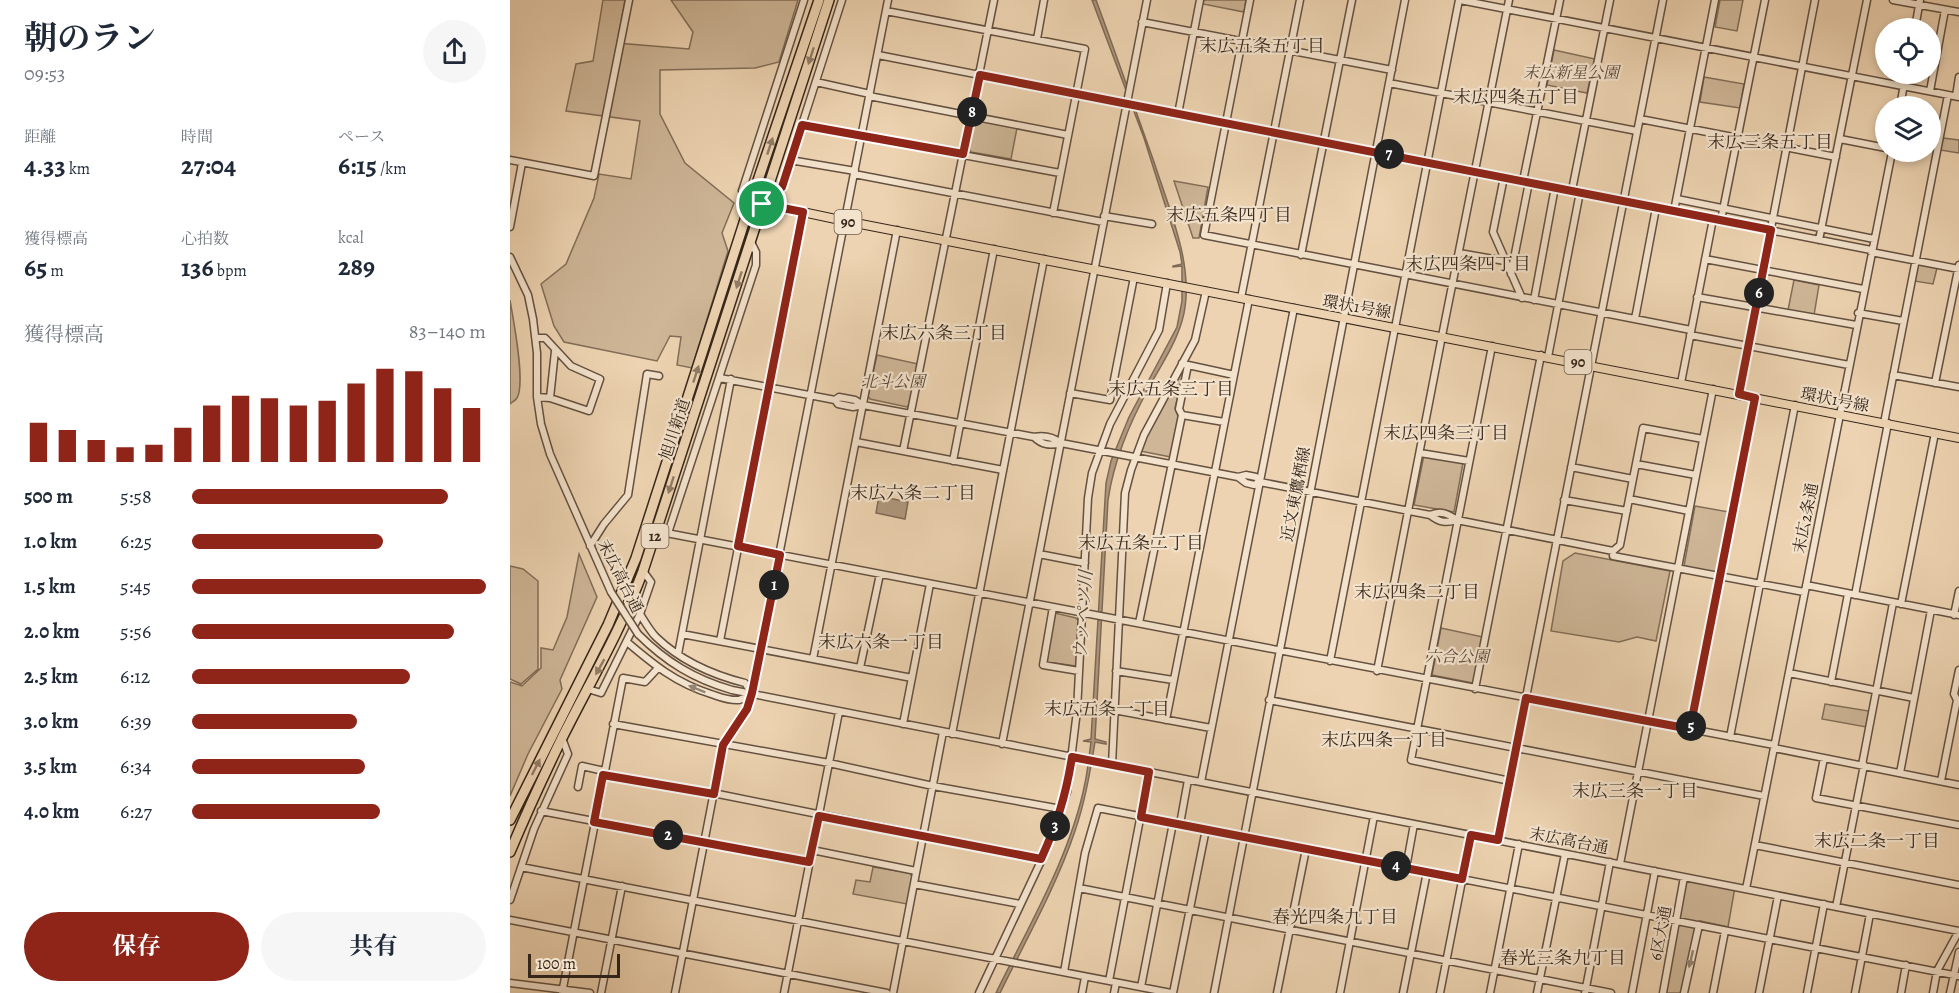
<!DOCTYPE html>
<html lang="ja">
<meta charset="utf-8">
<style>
body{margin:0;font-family:Alegreya,"Noto Serif JP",serif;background:#f6f6f7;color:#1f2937;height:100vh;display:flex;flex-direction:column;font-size:22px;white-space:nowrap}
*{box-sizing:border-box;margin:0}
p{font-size:20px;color:#747a83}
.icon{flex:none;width:33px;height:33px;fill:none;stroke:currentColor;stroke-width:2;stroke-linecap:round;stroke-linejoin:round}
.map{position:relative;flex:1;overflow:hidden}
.sheet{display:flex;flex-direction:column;background:#fff;width:510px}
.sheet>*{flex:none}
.tools{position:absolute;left:1365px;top:18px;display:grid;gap:12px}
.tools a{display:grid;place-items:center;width:66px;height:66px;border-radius:50%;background:#fff;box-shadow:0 3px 9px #0003;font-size:30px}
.scale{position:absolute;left:18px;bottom:15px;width:92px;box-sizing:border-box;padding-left:6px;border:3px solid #36261a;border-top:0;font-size:16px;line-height:21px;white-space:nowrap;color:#36261a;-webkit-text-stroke:4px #f3e2cc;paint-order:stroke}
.pin{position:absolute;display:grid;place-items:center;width:51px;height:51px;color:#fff;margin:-26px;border:3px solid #fff;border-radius:50%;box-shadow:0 2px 6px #0007}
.km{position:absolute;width:30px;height:30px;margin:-15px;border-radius:50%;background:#222;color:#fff;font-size:16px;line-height:30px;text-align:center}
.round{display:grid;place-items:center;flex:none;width:63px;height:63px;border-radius:32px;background:#f6f6f7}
.headline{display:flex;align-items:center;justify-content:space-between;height:102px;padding:0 24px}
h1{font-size:33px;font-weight:700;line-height:45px}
.figures{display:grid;grid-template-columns:repeat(3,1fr);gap:9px;height:102px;padding:6px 24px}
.figures div{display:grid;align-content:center}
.figures b{font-size:26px;font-weight:700}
.figures small{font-size:16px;font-weight:400}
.figures p{font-size:16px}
.chart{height:168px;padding:12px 24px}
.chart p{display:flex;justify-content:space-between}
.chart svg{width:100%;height:108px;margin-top:6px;stroke:#8f2418;stroke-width:6}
.primary-button{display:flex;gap:12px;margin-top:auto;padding:12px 24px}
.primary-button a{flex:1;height:69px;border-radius:36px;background:#8f2418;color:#fff;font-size:24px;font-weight:700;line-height:69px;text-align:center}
.primary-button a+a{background:#f6f6f7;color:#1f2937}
ul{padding:0 24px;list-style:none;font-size:20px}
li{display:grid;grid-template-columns:96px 72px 1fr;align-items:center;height:45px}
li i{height:15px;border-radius:8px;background:#8f2418}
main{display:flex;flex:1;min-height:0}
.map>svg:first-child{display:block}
</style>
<main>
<section class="sheet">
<div class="headline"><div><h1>朝のラン</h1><p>09:53</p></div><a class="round"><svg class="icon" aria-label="share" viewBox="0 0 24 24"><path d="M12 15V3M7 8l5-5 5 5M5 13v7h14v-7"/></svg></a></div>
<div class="figures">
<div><p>距離</p><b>4.33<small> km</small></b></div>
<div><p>時間</p><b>27:04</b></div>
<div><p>ペース</p><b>6:15<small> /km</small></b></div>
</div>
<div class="figures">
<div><p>獲得標高</p><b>65<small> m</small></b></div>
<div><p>心拍数</p><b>136<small> bpm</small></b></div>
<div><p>kcal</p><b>289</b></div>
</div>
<div class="chart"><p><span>獲得標高</span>83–140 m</p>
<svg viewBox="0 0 160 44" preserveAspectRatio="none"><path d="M5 44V28M15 44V31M25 44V35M35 44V38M45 44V37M55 44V30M65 44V21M75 44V17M85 44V18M95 44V21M105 44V19M115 44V12M125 44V6M135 44V7M145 44V14M155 44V22"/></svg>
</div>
<ul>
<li><b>500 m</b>5:58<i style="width:87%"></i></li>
<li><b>1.0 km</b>6:25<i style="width:65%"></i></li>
<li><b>1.5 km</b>5:45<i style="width:100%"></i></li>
<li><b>2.0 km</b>5:56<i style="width:89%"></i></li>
<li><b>2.5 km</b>6:12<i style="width:74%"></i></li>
<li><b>3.0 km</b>6:39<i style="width:56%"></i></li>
<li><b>3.5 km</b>6:34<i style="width:59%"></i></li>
<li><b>4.0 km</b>6:27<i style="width:64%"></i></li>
</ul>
<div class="primary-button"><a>保存</a><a>共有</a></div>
</section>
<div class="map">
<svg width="1449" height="993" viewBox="0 0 1449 993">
<rect width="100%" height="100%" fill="#edd3b1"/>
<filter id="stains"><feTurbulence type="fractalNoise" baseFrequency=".00333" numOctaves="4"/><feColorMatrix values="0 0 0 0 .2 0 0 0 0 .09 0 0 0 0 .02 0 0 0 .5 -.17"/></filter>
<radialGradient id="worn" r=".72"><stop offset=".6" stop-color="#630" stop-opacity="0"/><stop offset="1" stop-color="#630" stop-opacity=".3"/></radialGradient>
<path fill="#ceb697" stroke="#826e58" stroke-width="1.5" d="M 93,0 L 115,0 L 107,43 L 179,49 L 183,32 L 161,0 L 288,0 L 269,62 L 245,68 L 150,70 L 150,114 L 175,163 L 224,203 L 212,233 L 218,251 L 182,368 L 167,365 L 171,337 L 160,336 L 147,361 L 54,342 L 44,326 L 31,284 L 56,264 L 84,198 L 89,174 L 121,179 L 130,121 L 56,111 L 66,64 L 83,61 Z
M 694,0 L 736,0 L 734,12 L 693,4 Z
M 1210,0 L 1233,0 L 1227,31 L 1205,27 Z
M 1044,50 L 1085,59 L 1077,93 L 1037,85 Z
M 1194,77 L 1234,84 L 1230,108 L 1190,102 Z
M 467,120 L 507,128 L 501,159 L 461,152 L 459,149 L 464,123 Z
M 1433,138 L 1449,140 L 1449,153 L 1430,150 Z
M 664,181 L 698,187 L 689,238 L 683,238 Z
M 1407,264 L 1427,268 L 1423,284 L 1404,281 Z
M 1284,280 L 1309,285 L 1304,315 L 1278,310 Z
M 0,300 C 3,318 16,383 7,398 C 5,401 2,402 0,404 Z
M 367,355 L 408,364 L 400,404 L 397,407 L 360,399 L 358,396 Z
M 672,368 L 675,369 L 665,408 L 669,419 L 661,457 L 630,451 L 637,434 Z
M 914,455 L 953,463 L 944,512 L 904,505 Z
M 1185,506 L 1219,512 L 1208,573 L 1174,566 Z
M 1065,553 L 1160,571 L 1146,641 L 1127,637 L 1109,642 L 1041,631 L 1053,561 Z
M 69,554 L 87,597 L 50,680 L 52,689 L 18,754 L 0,796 L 0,682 L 12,686 L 31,668 L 31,648 L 43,650 L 57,617 Z
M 0,566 L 13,569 L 28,581 L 28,669 L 11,684 L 0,679 Z
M 545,613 L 566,618 L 569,621 L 566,666 L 537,662 L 535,659 Z
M 931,628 L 973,637 L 963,683 L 922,675 Z
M 1315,704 L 1359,711 L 1356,727 L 1312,719 Z
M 363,867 L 400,873 L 402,877 L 397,904 L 343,894 L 346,880 L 360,882 Z
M 1174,877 L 1225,887 L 1218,927 L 1190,921 L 1174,993 L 1153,993 Z"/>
<path fill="#af987e" stroke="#7f6a56" stroke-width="1.5" d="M 582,0 L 586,0 C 606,54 625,109 644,162 C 659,209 687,271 672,321 C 665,345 650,367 638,389 C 619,425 604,460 598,500 L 585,739 L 596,742 L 596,744 L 585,742 C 580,772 575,802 565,831 C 546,887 516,940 490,993 L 486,993 C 518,927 561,855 575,783 C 578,769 579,756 581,742 L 573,741 L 581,739 L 596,483 L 601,461 L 619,417 L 667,327 L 672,301 L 672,266 L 663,267 L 663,266 L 672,264 L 670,252 L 634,138 Z
M 369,496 L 398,502 L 395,519 L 366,513 Z"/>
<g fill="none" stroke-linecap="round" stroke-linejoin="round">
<g stroke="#645140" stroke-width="9">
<path id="minor" d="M 740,0 L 694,235 L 1181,330
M 950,0 L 1449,97
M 1383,0 L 1449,12
M 376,11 L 575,49 L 543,213
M 632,22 L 882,70
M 1405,28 L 1410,0
M 527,39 L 534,0
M 368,55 L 1361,250
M 306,82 L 360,94
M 879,83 L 1127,131
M 1420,91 L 1435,10
M 359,96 L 558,135
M 1446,96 L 1449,77
M 1390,106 L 1396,74
M 668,114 L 690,0
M 1130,119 L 1326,157
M 292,125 L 550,173
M 1330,139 L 1376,148
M 0,160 L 84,176 L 119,0
M 280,160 L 345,171
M 344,174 L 593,222
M 994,177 L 983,232 L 1012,298
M 1013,181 L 1050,0
M 1062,190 L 1100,0
M 1167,199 L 1364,239
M 241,201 L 232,191 L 294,0
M 253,204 L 272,187 L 332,0
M 1164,211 L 1205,0
M 594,216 L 642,224
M 1211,220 L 1255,0
M 0,227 L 12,163
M 1309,240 L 1357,0
M 1361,252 L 1449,269
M 949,253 L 995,261
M 791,255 L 842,0
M 0,257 L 18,295 L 23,319 L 27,353 L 27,397 L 31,424 L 40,454 L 101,592
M 1195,259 L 1353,289
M 1001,274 L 1019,182
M 1187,297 L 1346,325
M 731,298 L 790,0
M 1024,300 L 1045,187
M 1348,313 L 1393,321
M 1125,319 L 1146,208
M 1180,335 L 1339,365
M 26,338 L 35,338 L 61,366 L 90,379 L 79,411 L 40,398 L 27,397
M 982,346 L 901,760 L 1000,781
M 1038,357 L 1070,192
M 672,363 L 678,365 L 669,409 L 672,415 L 714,422
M 678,365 L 724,375
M 1383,375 L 1449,387
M 210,378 L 325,400 L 328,404 L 343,407 L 353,405
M 1171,383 L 1203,219
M 1425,383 L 1449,265
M 560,393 L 600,400 L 624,277
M 1229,394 L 1305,0
M 40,398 L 45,351
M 325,400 L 329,397 L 345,400 L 353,405 L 524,437 C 534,435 543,437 551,443 C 540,446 532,445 524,437
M 1374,423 L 1438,95
M 346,442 L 493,470
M 551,443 L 728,477 L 736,475 L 746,477 L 750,482
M 393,451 L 484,0
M 910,453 L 959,461
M 443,461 L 484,249
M 1126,464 L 1186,475
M 1061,467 L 1123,479
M 728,477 L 736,483 L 744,485 L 750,482 L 920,515 C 931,510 938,514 947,520 L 1103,551 L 1103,556 L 1294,592
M 1119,499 L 1179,511
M 1054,500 L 1117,511
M 920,515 C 930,523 936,523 947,520
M 146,531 L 1264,745
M 158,533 L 246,265 L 246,252 L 241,242
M 80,546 L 94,524 L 118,495 L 137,374 L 149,376
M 1103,551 L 1110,545 L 1133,428 L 1193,439
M 529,554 L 575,563
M 1296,585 L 1449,615
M 1345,595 L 1378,423
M 1391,604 L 1425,433
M 543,607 L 533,665 L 569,671
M 130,614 C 135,622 140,631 146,637 C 170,660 203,675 235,683 L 242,693
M 1444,615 L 1449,591
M 629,623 L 672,415
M 128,634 C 156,662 184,679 222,690 L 1449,931
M 172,634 L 402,678
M 210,641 L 293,212
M 117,642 C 144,665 166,683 201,694 C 210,697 219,701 229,700 C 233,699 238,696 242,693
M 168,654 L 221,379
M 303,659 L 387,230
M 820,661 L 949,0
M 350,668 L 370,574
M 1449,670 L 1444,694 L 1447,700 L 1449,701
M 606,671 L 663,680
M 867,671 L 932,336 L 999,0
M 1279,673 L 1404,698
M 1321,682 L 1338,594
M 78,689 L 91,693 L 130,614 L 141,582 L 133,571
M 965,689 L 1031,355
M 759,700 L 1254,796
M 604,710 L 701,728
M 656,720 L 739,299
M 103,724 L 319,763 L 423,786 L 551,809
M 393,724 L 420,584
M 1180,729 L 1245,397
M 442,734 L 534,259
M 1220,737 L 1285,405
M 492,744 L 637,0
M 1264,748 L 1449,785
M 1314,758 L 1306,798 L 1449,825
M 602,765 L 615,493 L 621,470 L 634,435 L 685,340 L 696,291
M 1352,765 L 1383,603
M 1390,773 L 1421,610
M 93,775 L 203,793 L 532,859
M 1431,781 L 1447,700
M 691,782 L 784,308
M 68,787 L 72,766 L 94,771
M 31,811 L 299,862
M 670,824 L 678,780
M 988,840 L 1153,0
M 1245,845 L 1449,885
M 302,850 L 406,871
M 1110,864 L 1203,389
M 11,867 L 661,993
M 896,868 L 904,824
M 404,884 L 510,904
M 569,888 L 1101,993
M 1236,889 L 1382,152
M 0,900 L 24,829 L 58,754 L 52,738
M 1326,907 L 1354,765
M 0,920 L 377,993
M 554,972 L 575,853 L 588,808 L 1449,976
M 599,981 L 639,772
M 0,983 L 80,993
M 631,987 L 663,823
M 52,993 L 113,678 L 135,682 L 148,668
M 91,993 L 112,886
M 165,993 L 213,745 L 237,709 L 242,693 L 378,0
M 274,993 L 329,712
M 383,993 L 433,732
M 469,993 L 532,859 L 557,792 L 567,711 L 578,498 L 582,473 L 600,424 L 649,330 L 657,283
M 572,993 L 575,977
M 604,993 L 606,983
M 663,993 L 696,829
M 704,993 L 895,0
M 767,993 L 796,849
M 830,993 L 864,816
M 893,993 L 917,872
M 930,993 L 961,835
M 980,993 L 1009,844
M 1027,993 L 1055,854
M 1075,993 L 1100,862
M 1122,993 L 1145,871
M 1153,993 L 1174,877
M 1174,993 L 1189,925
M 1203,993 L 1215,931
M 1249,993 L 1268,896
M 1297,993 L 1314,904
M 1345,993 L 1360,914
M 1391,993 L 1396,965
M 1423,993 L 1427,971 L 1449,931
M 1440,993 L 1449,952"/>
</g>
<g stroke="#36261a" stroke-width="10">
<path id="major" d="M 241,201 L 335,221 L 1449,438"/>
</g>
<g stroke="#36261a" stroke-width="12">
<path id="highway" d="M 0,820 L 98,625 L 126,558 L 241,201 L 309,0
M 0,852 C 16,814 33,777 51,740 C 80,682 110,632 133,571 L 319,0"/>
</g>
<use href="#minor" stroke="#f3e2cc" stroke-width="6"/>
<use href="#major" stroke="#edd3b1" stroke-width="8"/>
<use href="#highway" stroke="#edd3b1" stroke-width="9"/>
<g stroke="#645140" stroke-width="9" stroke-linecap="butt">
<path id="minor-bridge" d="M 101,592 L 128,634"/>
</g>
<use href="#minor-bridge" stroke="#f3e2cc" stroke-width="6"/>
</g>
<defs><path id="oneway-solid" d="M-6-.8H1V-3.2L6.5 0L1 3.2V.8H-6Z" transform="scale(1.5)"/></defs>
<g fill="#927c66">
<use href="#oneway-solid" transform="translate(301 56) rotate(108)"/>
<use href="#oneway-solid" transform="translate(260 146) rotate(-72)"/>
<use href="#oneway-solid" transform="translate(229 280) rotate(108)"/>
<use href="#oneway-solid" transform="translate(186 374) rotate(-72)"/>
<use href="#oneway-solid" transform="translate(161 485) rotate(108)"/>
<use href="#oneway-solid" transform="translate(90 667) rotate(119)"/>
<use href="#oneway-solid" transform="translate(26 767) rotate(-63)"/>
</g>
<g fill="#948473">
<use href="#oneway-solid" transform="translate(187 689) rotate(-158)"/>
<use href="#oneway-solid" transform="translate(1181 959) rotate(103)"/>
</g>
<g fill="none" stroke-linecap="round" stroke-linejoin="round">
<g stroke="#fff" stroke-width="12">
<path id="route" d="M 470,75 L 1261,230 L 1229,394 L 1245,398 L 1180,729 L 1016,698 L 988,840 L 961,835 L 952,879 L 631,817 L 639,772 L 562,757 C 556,795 547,824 531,859 L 309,816 L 299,862 L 84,822 L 93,775 L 204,794 L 213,745 L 237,709 L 242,693 L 270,555 L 228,546 L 293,212 L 252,204 L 272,187 L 292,125 L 453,154 Z"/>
</g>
<use href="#route" stroke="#8f2418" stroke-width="8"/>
</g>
<g text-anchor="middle" stroke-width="4.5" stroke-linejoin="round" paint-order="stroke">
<g fill="#f3e2cc" stroke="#6f5e4f" stroke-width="1.5">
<rect x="324.5" y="210" width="27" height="24" rx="4.5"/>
<rect x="1054.5" y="350" width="27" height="24" rx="4.5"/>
<rect x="131.5" y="524" width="27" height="24" rx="4.5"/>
</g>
<g font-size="15" font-weight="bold" fill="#36261a">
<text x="338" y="227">90</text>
<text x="1068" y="367">90</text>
<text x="145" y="541">12</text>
</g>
<g font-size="16" font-style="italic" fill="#5c4a39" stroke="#f3e2cc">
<text x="1061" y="78">末広新星公園</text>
<text x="383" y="387">北斗公園</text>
<text x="947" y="662">六合公園</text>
</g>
<g font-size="16" fill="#36261a" stroke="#f3e2cc">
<text transform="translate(847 306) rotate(10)" y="6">環状1号線</text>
<text transform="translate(1325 399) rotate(11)" y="6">環状1号線</text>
<text transform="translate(164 429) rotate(-72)" y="6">旭川新道</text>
<text transform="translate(785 494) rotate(-79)" y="6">近文東鷹栖線</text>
<text transform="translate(1295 518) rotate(-79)" y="6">末広2条通</text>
<text transform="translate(111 576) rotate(63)" y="6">末広高台通</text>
<text transform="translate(1059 840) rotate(11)" y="6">末広高台通</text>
<text transform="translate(1150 933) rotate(-79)" y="6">6区大通</text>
</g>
<g font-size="18" fill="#36261a" stroke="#f3e2cc">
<text x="752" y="52">末広五条五丁目</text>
<text x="1006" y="103">末広四条五丁目</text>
<text x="1260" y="148">末広三条五丁目</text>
<text x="719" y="221">末広五条四丁目</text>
<text x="958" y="270">末広四条四丁目</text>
<text x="434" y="339">末広六条三丁目</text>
<text x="661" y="395">末広五条三丁目</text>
<text x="936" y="439">末広四条三丁目</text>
<text x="403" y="499">末広六条二丁目</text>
<text x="631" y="549">末広五条二丁目</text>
<text x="907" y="598">末広四条二丁目</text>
<text x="371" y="648">末広六条一丁目</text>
<text x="597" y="715">末広五条一丁目</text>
<text x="874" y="746">末広四条一丁目</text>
<text x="1125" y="797">末広三条一丁目</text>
<text x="1367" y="847">末広二条一丁目</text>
<text x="825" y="923">春光四条九丁目</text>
<text x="1053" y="964">春光三条九丁目</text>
</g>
<g font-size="18" font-style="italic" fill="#5a4838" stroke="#f3e2cc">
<text transform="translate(573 615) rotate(-86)" y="6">ウッペツ川</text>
</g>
</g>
<rect width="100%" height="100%" filter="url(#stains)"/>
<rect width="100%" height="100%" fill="url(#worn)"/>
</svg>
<div class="tools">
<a><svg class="icon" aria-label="locate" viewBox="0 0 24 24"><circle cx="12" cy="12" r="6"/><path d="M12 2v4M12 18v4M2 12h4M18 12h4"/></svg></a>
<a><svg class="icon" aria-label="layers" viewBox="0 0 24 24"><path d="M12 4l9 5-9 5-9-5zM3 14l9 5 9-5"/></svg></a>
</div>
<div class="scale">100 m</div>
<div class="pin" style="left:252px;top:204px;background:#1e9e55"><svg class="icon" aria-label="arrive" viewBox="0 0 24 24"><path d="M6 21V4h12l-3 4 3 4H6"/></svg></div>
<b class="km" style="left:264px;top:585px">1</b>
<b class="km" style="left:158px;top:835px">2</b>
<b class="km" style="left:545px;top:826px">3</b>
<b class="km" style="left:886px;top:866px">4</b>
<b class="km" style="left:1181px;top:726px">5</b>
<b class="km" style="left:1249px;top:293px">6</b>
<b class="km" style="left:879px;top:154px">7</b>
<b class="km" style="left:462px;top:112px">8</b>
</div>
</main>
